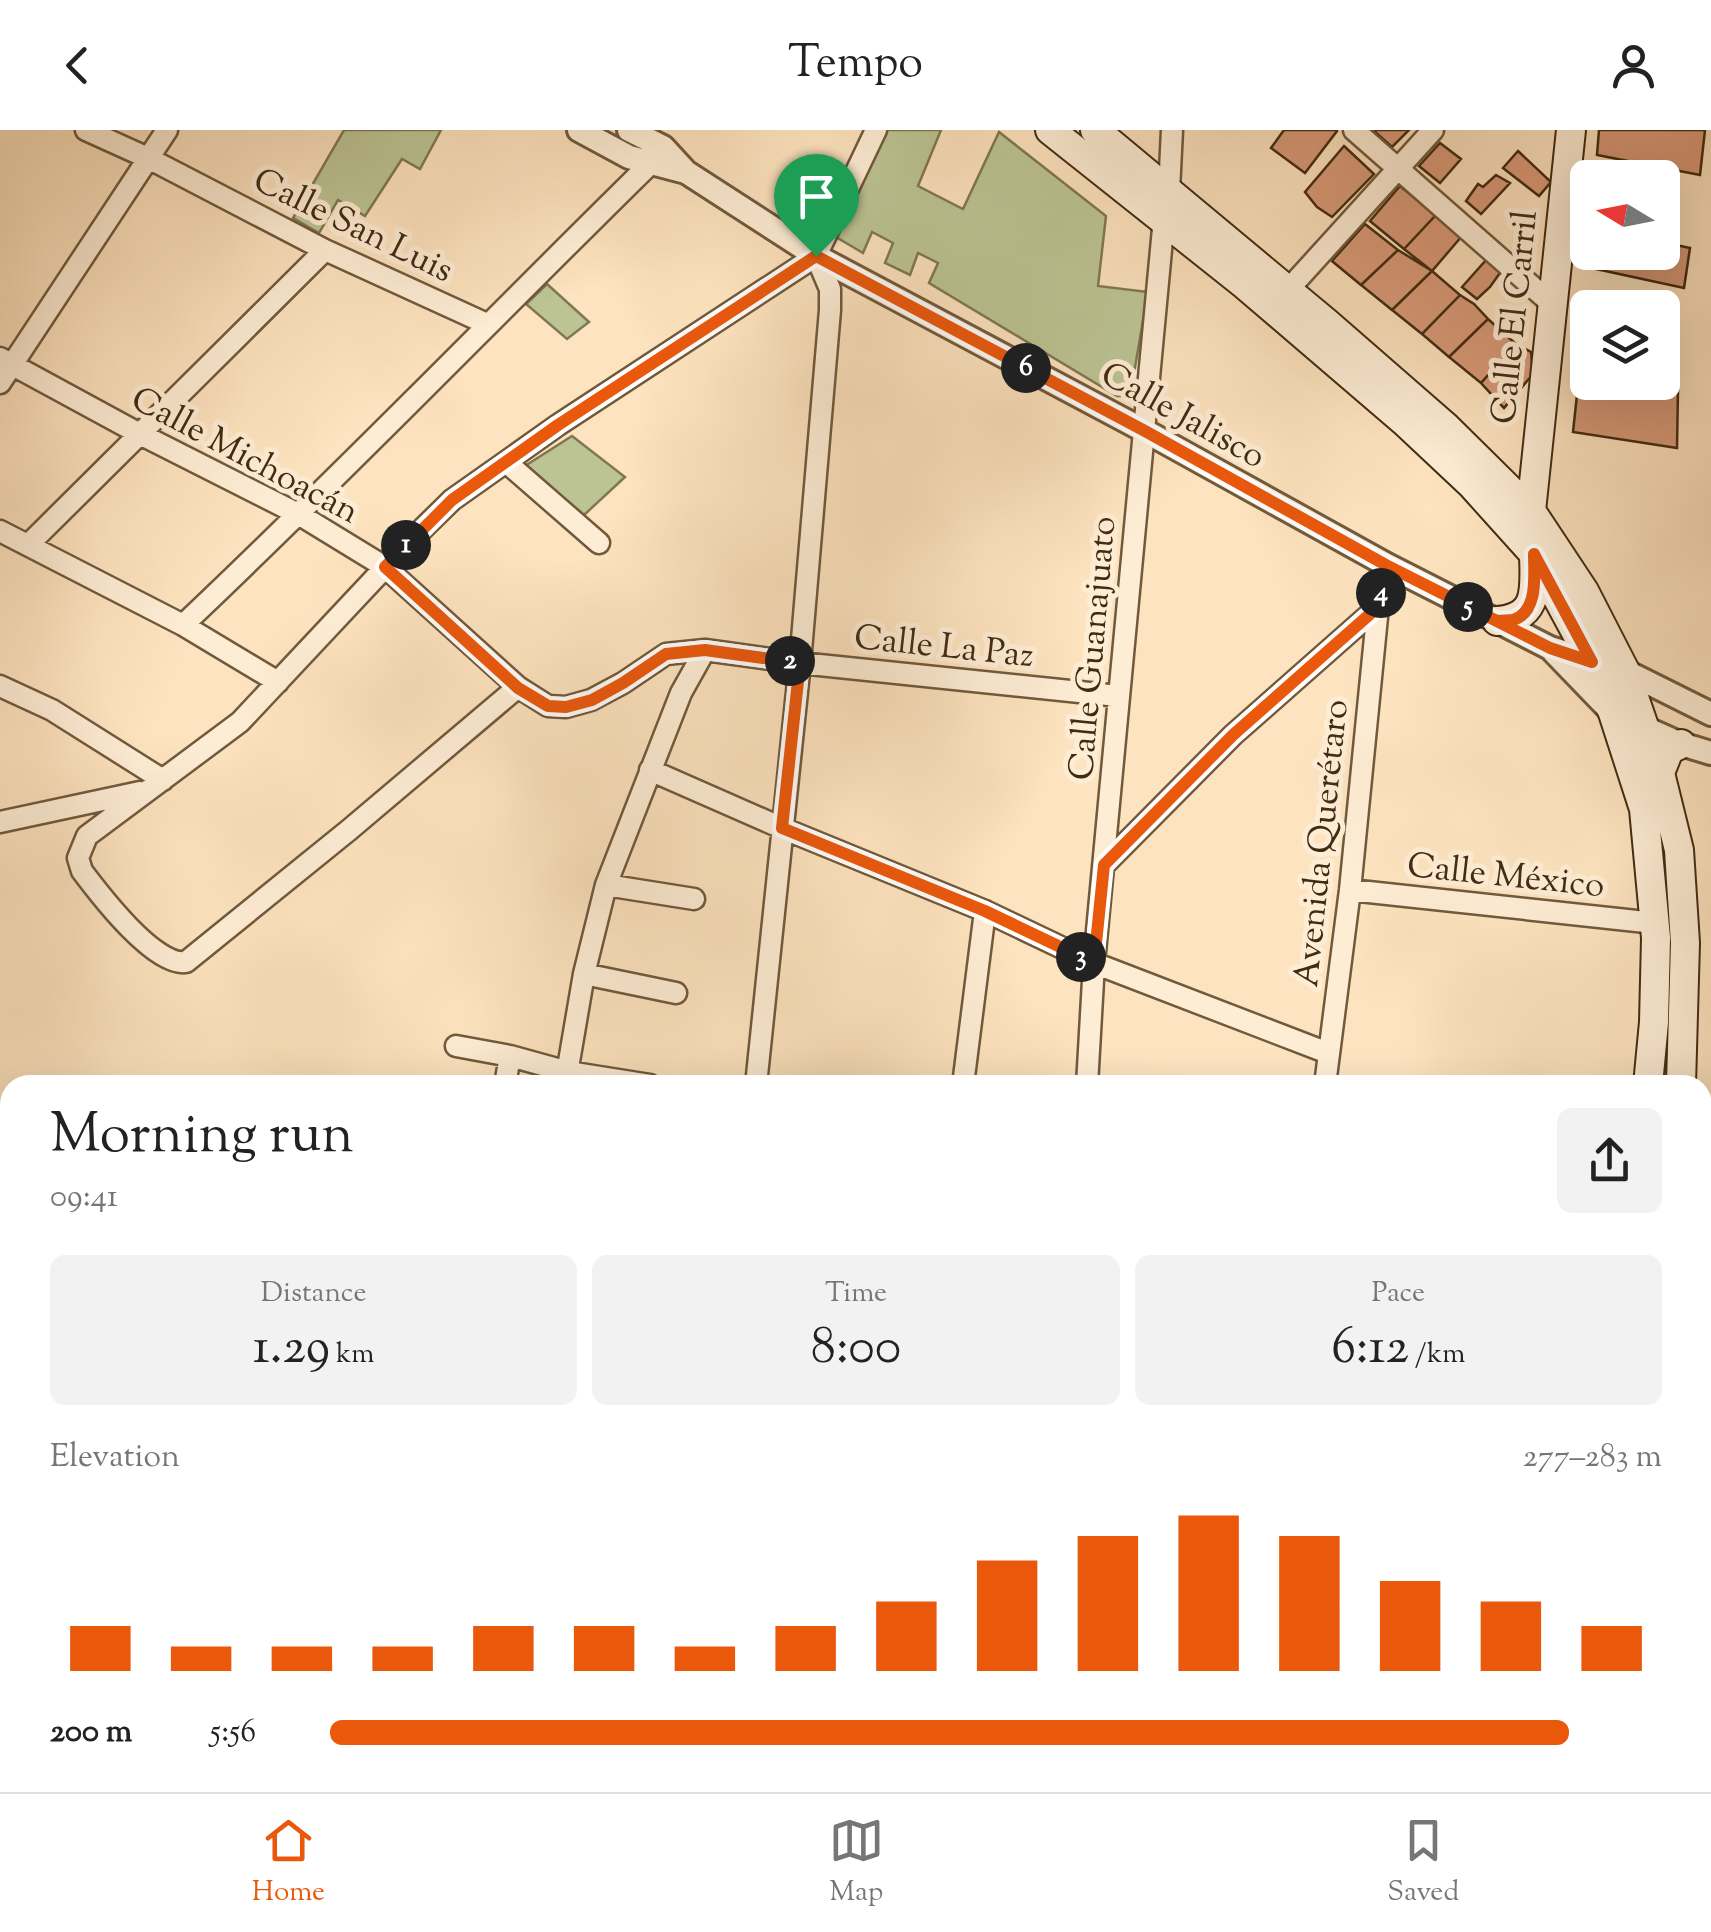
<!DOCTYPE html>
<meta charset="utf-8">
<style>
body{margin:0;font-family:"Sorts Mill Goudy",serif;background:#f2f2f2;color:#222;height:100vh;display:flex;flex-direction:column;font-size:38px;white-space:nowrap}
*{box-sizing:border-box;margin:0}
p{font-size:32px;color:#767676}
.icon{flex:none;width:55px;height:55px;fill:none;stroke:currentColor;stroke-width:2;stroke-linecap:round;stroke-linejoin:round}
.map{position:relative;flex:1;overflow:hidden}
.drawer{position:absolute;left:0px;top:945px;width:1712px;height:718px;display:flex;flex-direction:column;background:#fff;border-radius:30px 30px 0 0;box-shadow:0 10px 40px #0002}
.drawer>*{flex:none}
.needle{width:65px;rotate:280deg}
.controls{position:absolute;left:1570px;top:30px;display:grid;gap:20px}
.controls a{display:grid;place-items:center;width:110px;height:110px;border-radius:15px;background:#fff;box-shadow:0 10px 40px #0002;font-size:50px}
.pin{position:absolute;display:grid;place-items:center;width:85px;height:85px;color:#fff;margin:-102px -42px;border-radius:50% 50% 50% 0;rotate:-45deg;box-shadow:0 0 10px #0007}
.pin .icon{rotate:45deg}
.km{position:absolute;width:50px;height:50px;margin:-25px;border-radius:50%;background:#222;color:#fff;font-size:28px;line-height:50px;text-align:center}
.round{display:grid;place-items:center;flex:none;width:105px;height:105px;border-radius:15px;background:#f2f2f2}
.headline{display:flex;align-items:center;justify-content:space-between;height:170px;padding:0 50px}
h1{font-size:55px;font-weight:600;line-height:75px}
.metrics{display:grid;grid-template-columns:repeat(3,1fr);gap:15px;height:170px;padding:10px 50px}
.metrics div{display:grid;align-content:center;border-radius:15px;background:#f2f2f2;text-align:center}
.metrics b{font-size:50px;font-weight:600}
.metrics small{font-size:28px;font-weight:400}
.metrics p{font-size:28px}
.chart{height:280px;padding:20px 50px}
.chart p{display:flex;justify-content:space-between}
.chart svg{width:100%;height:180px;margin-top:10px;stroke:#ea580c;stroke-width:6}
ul{padding:0 50px;list-style:none;font-size:32px}
li{display:grid;grid-template-columns:160px 120px 1fr;align-items:center;height:75px}
li i{height:25px;border-radius:12px;background:#ea580c}
header{display:flex;justify-content:space-between;align-items:center;height:130px;padding:0 50px;background:#fff;font-size:45px;font-weight:600}
.tabs{display:flex;justify-content:space-around;align-items:center;height:140px;border-top:2px solid #e0e0e0;background:#fff;font-size:28px;color:#767676}
.tabs a{display:grid;justify-items:center;gap:5px}
.tabs .selected{color:#ea580c}
.map>svg:first-child{display:block}
</style>
<header><svg class="icon" aria-label="back" viewBox="0 0 24 24"><path d="M15 5l-7 7 7 7"/></svg>Tempo<svg class="icon" aria-label="person" viewBox="0 0 24 24"><circle cx="12" cy="8" r="4"/><path d="M4 21q1-7 8-7t8 7"/></svg></header>
<div class="map">
<svg width="1711" height="1662" viewBox="0 0 1711 1662">
<rect width="100%" height="100%" fill="#fde3bf"/>
<filter id="stains"><feTurbulence type="fractalNoise" baseFrequency=".002" numOctaves="4"/><feColorMatrix values="0 0 0 0 .2 0 0 0 0 .09 0 0 0 0 .02 0 0 0 .5 -.17"/></filter>
<radialGradient id="worn" r=".72"><stop offset=".6" stop-color="#630" stop-opacity="0"/><stop offset="1" stop-color="#630" stop-opacity=".3"/></radialGradient>
<path fill="#bcc494" stroke="#7f7852" stroke-width="2.5" d="M 344,0 L 441,0 L 420,39 L 402,29 L 365,86 L 338,70 L 319,103 L 293,88 Z
M 884,0 L 941,0 L 918,56 L 963,79 L 999,2 L 1106,86 L 1098,156 L 1148,162 L 1130,266 L 1117,266 L 929,153 L 938,133 L 918,123 L 910,145 L 885,133 L 893,113 L 872,102 L 863,123 L 831,104 Z
M 547,154 L 589,192 L 567,209 L 526,174 Z
M 572,306 L 625,347 L 584,385 L 525,336 Z"/>
<path fill="#d89978" stroke="#422b11" stroke-width="2.5" d="M 1284,0 L 1336,0 L 1337,1 L 1305,43 L 1271,18 Z
M 1373,0 L 1409,0 L 1392,17 Z
M 1599,0 L 1705,0 L 1700,45 L 1597,25 Z
M 1440,13 L 1461,29 L 1440,53 L 1419,36 Z
M 1344,16 L 1374,44 L 1332,87 L 1317,77 L 1305,62 Z
M 1518,21 L 1551,52 L 1539,66 L 1503,38 Z
M 1496,45 L 1510,53 L 1481,84 L 1466,71 L 1478,54 L 1483,57 Z
M 1400,56 L 1436,85 L 1404,119 L 1370,91 Z
M 1436,85 L 1462,106 L 1432,141 L 1404,119 Z
M 1365,94 L 1398,120 L 1361,155 L 1332,131 Z
M 1662,112 L 1690,118 L 1684,158 L 1596,139 L 1598,122 L 1662,122 Z
M 1398,120 L 1432,141 L 1392,180 L 1361,155 Z
M 1487,129 L 1502,140 L 1490,157 L 1477,169 L 1462,157 Z
M 1432,141 L 1460,165 L 1422,204 L 1392,180 Z
M 1460,165 L 1474,174 L 1488,189 L 1449,227 L 1422,204 Z
M 1488,189 L 1516,214 L 1481,253 L 1449,227 Z
M 1516,214 L 1531,222 L 1533,244 L 1504,278 L 1481,253 Z
M 1579,246 L 1588,247 L 1588,252 L 1627,252 L 1678,260 L 1677,318 L 1573,302 Z"/>
<g fill="none" stroke-linecap="round" stroke-linejoin="round">
<g stroke="#71593c" stroke-width="25">
<path id="minor" d="M 86,0 L 148,28 L 325,120 L 487,194
M 1354,0 L 1552,174
M 1169,61 L 1172,0
M 816,126 L 876,0
M 1287,161 L 1433,0
M 0,228 L 138,303 L 300,385 L 385,437 L 518,557 L 548,576 L 566,577 L 591,570 L 623,553 L 666,524 L 705,520 L 800,533 L 1118,566
M 0,253 L 167,0
M 506,332 L 599,413
M 0,401 L 183,495 L 278,552
M 28,415 L 325,120
M 183,495 C 342,345 494,187 650,34 L 659,22
M 0,556 L 52,580 L 163,650
M 518,557 L 349,700 L 186,832 C 155,837 100,765 82,741 L 78,728 L 87,706 L 240,592 L 406,415 L 452,370 L 558,295 L 816,126
M 650,640 L 782,698 L 985,781 L 1094,833 L 1328,923
M 0,692 L 140,662
M 1104,735 L 1233,605 L 1378,477 L 1387,435
M 606,755 L 694,769
M 1350,760 L 1655,793
M 584,844 L 676,863
M 456,916 L 510,926 L 568,942 L 650,955
M 505,955 L 510,926
M 565,955 L 584,844 L 606,755 L 681,563 L 705,520
M 756,955 L 800,533 L 830,180 L 830,159 L 816,126
M 963,955 L 985,781
M 1087,955 L 1094,833 L 1164,88
M 1325,955 L 1350,760 L 1378,477
M 1702,1403 L 1711,1402
M 1702,1480 L 1711,1485
M 1536,1652 L 1545,1662
M 238,1662 L 243,1652
M 396,1662 L 398,1652
M 480,1662 L 482,1652
M 692,1662 L 693,1652
M 974,1662 L 975,1652
M 1258,1662 L 1259,1652"/>
</g>
<g stroke="#71593c" stroke-width="28">
<path id="tertiary" d="M 579,0 L 629,27 L 686,42
M 629,0 L 663,17 L 686,42 L 816,126 L 1145,301 L 1387,435 L 1550,518 L 1625,541 L 1711,584
M 1553,521 L 1607,577
M 1634,593 L 1681,614 L 1711,623
M 1702,1625 L 1711,1630"/>
</g>
<g stroke="#422b11" stroke-width="32">
<path id="secondary" d="M 1050,0 L 1245,155 L 1405,292 L 1471,354 L 1534,424 L 1592,532 L 1613,583 L 1644,679 L 1656,808 L 1654,892 L 1648,955
M 1095,0 L 1328,194 L 1445,296 L 1531,381 L 1584,461 L 1625,541 L 1660,643 L 1679,720 L 1685,813 L 1681,955
M 1531,381 L 1571,0
M 1497,491 C 1539,488 1535,459 1534,425
M 1660,643 L 1669,620 L 1681,614
M 1584,1662 L 1585,1652
M 1609,1662 L 1610,1652"/>
</g>
<use href="#minor" stroke="#feedd5" stroke-width="20"/>
<use href="#tertiary" stroke="#feedd5" stroke-width="22"/>
<use href="#secondary" stroke="#feedd5" stroke-width="28"/>
</g>
<g fill="none" stroke-linecap="round" stroke-linejoin="round">
<g stroke="#fff" stroke-width="20">
<path id="route" d="M 816,126 L 558,295 L 452,370 L 385,437 L 518,558 L 548,576 L 566,577 L 592,570 L 623,553 L 666,524 L 705,520 L 800,533 L 782,698 L 985,781 L 1094,833 L 1104,735 L 1233,605 L 1378,477 L 1386,435 L 1497,491 C 1502,490 1508,491 1513,490 C 1539,482 1534,444 1534,424 L 1592,532 L 1550,518 L 1386,435 L 1145,301 L 816,126"/>
</g>
<use href="#route" stroke="#ea580c" stroke-width="12"/>
</g>
<g text-anchor="middle" stroke-width="10" stroke-linejoin="round" paint-order="stroke">
<g font-size="35" fill="#422b11" stroke="#feedd5">
<text transform="translate(354 94) rotate(26)" y="12">Calle San Luis</text>
<text transform="translate(1513 187) rotate(-84)" y="12">Calle El Carril</text>
<text transform="translate(1184 284) rotate(29)" y="12">Calle Jalisco</text>
<text transform="translate(246 324) rotate(28)" y="12">Calle Michoacán</text>
<text transform="translate(944 515) rotate(6)" y="12">Calle La Paz</text>
<text transform="translate(1091 518) rotate(-85)" y="12">Calle Guanajuato</text>
<text transform="translate(1320 713) rotate(-84)" y="12">Avenida Querétaro</text>
<text transform="translate(1506 744) rotate(6)" y="12">Calle México</text>
</g>
</g>
<rect width="100%" height="100%" filter="url(#stains)"/>
<rect width="100%" height="100%" fill="url(#worn)"/>
</svg>
<div class="controls">
<a><svg class="needle" viewBox="-14 -14 28 28"><path d="M0-13l5 13h-10z" fill="#e53935"/><path d="M0 13l5-13h-10z" fill="#767676"/></svg></a>
<a><svg class="icon" aria-label="layers" viewBox="0 0 24 24"><path d="M12 4l9 5-9 5-9-5zM3 14l9 5 9-5"/></svg></a>
</div>
<div class="pin" style="left:816px;top:126px;background:#1e9e55"><svg class="icon" aria-label="arrive" viewBox="0 0 24 24"><path d="M6 21V4h12l-3 4 3 4H6"/></svg></div>
<b class="km" style="left:406px;top:415px">1</b>
<b class="km" style="left:790px;top:531px">2</b>
<b class="km" style="left:1081px;top:827px">3</b>
<b class="km" style="left:1381px;top:463px">4</b>
<b class="km" style="left:1468px;top:477px">5</b>
<b class="km" style="left:1026px;top:238px">6</b>
<section class="drawer">
<div class="headline"><div><h1>Morning run</h1><p>09:41</p></div><a class="round"><svg class="icon" aria-label="share" viewBox="0 0 24 24"><path d="M12 15V3M7 8l5-5 5 5M5 13v7h14v-7"/></svg></a></div>
<div class="metrics">
<div><p>Distance</p><b>1.29<small> km</small></b></div>
<div><p>Time</p><b>8:00</b></div>
<div><p>Pace</p><b>6:12<small> /km</small></b></div>
</div>
<div class="chart"><p><span>Elevation</span>277–283 m</p>
<svg viewBox="0 0 160 44" preserveAspectRatio="none"><path d="M5 44V33M15 44V38M25 44V38M35 44V38M45 44V33M55 44V33M65 44V38M75 44V33M85 44V27M95 44V17M105 44V11M115 44V6M125 44V11M135 44V22M145 44V27M155 44V33"/></svg>
</div>
<ul>
<li><b>200 m</b>5:56<i style="width:93%"></i></li>
</ul>
</section>
</div>
<nav class="tabs">
<a class="selected"><svg class="icon" aria-label="home" viewBox="0 0 24 24"><path d="M3 11l9-7 9 7M6 9v11h12V9"/></svg>Home</a>
<a><svg class="icon" aria-label="map" viewBox="0 0 24 24"><path d="M3 6l6-2 6 2 6-2v14l-6 2-6-2-6 2zM9 4v14M15 6v14"/></svg>Map</a>
<a><svg class="icon" aria-label="saved" viewBox="0 0 24 24"><path d="M7 4h10v16l-5-4-5 4z"/></svg>Saved</a>
</nav>
